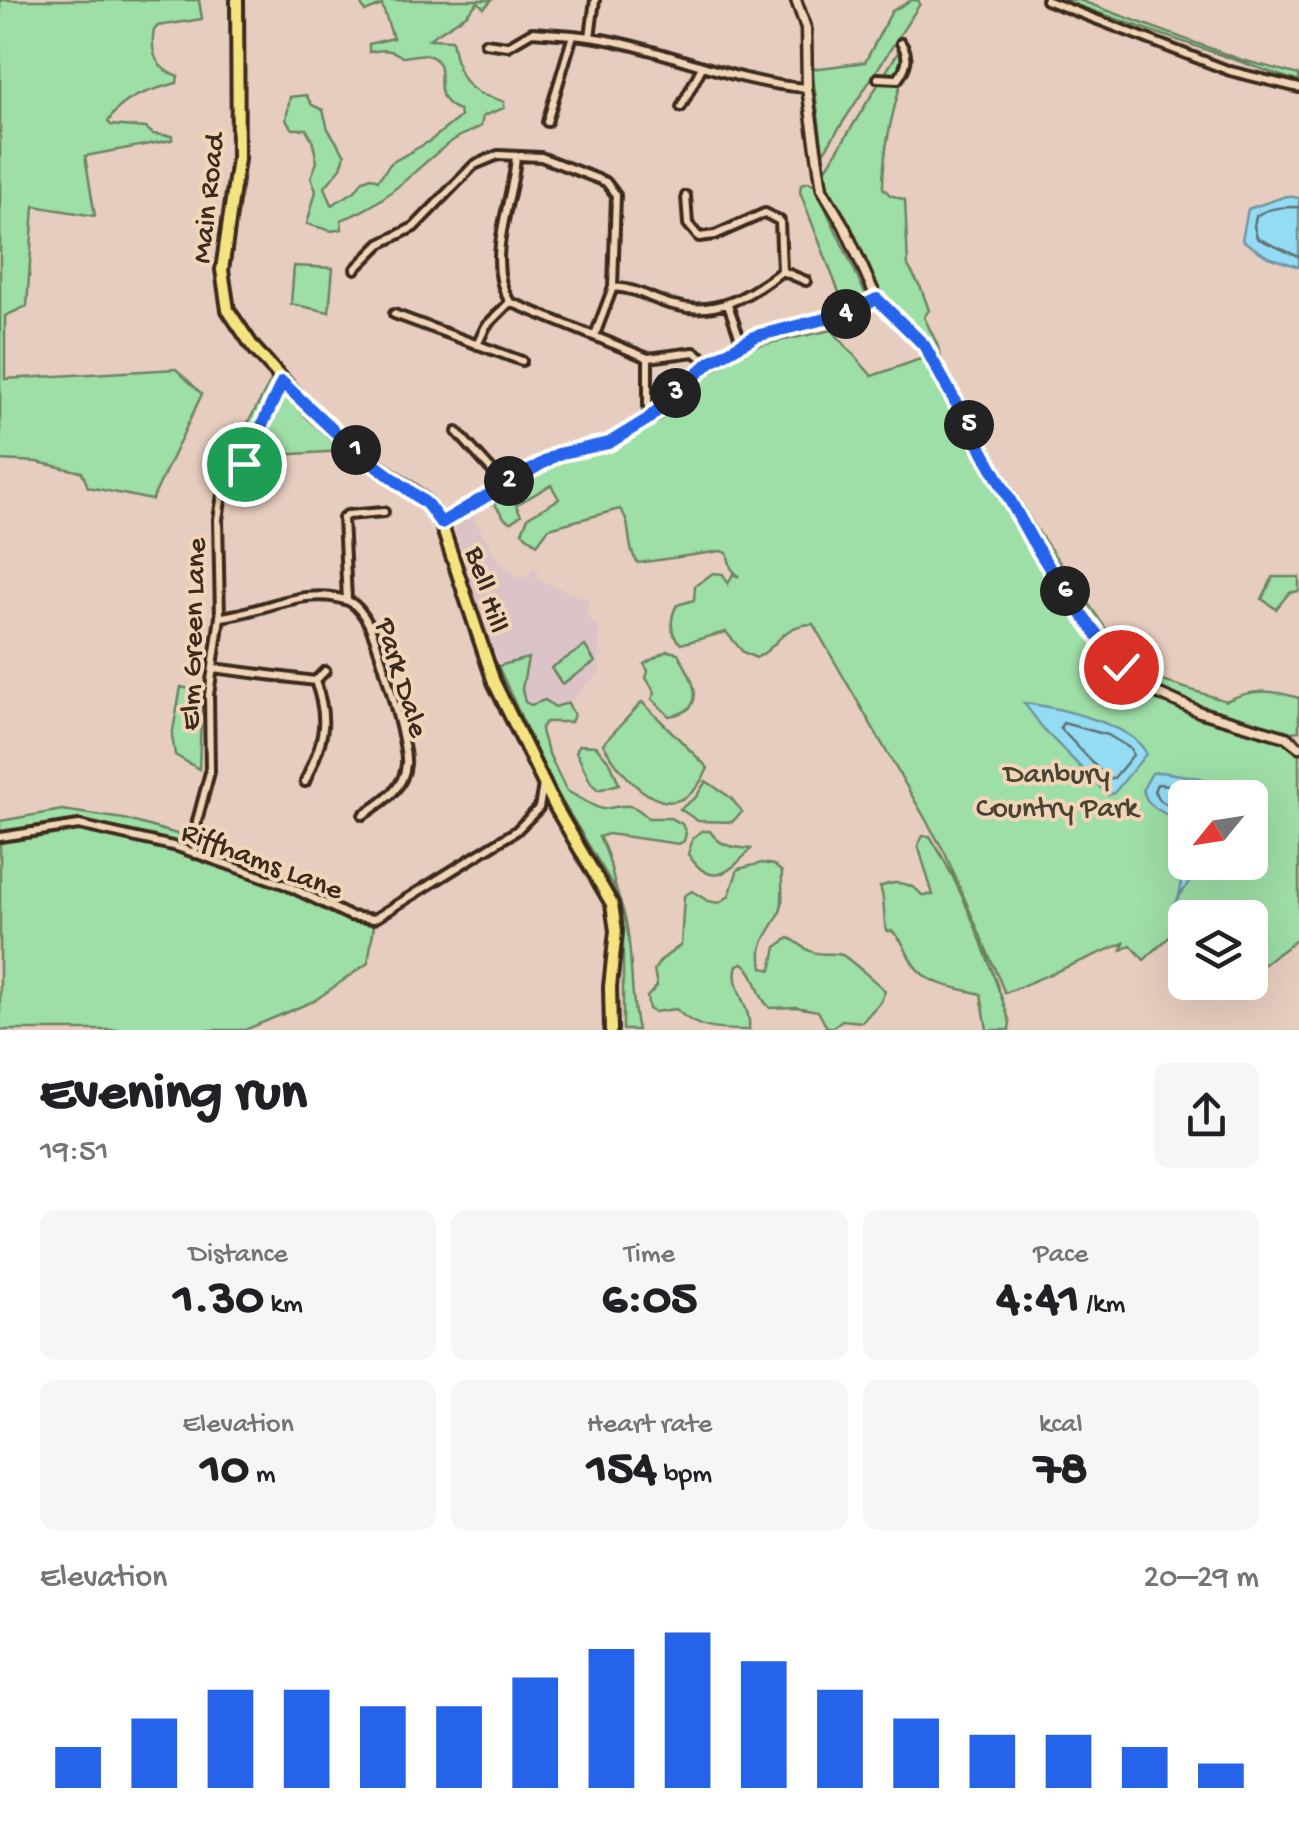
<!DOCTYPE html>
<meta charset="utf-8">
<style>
body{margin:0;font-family:"Gochi Hand",sans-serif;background:#f6f6f6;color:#202124;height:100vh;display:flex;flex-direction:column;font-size:38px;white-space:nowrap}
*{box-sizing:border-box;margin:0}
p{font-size:32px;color:#757577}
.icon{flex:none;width:55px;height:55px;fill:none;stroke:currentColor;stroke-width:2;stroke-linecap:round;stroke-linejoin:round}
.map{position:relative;height:1030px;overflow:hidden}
.sheet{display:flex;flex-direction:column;background:#fff;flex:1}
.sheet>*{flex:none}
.needle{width:65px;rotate:240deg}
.tools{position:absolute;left:1168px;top:780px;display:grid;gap:20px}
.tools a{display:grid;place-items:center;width:100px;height:100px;border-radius:15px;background:#fff;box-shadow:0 10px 40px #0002;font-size:50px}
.pin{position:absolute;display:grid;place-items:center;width:85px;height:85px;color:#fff;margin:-42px;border:5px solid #fff;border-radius:50%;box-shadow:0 2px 10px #0007}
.km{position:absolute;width:50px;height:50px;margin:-25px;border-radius:50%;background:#222;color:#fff;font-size:28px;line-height:50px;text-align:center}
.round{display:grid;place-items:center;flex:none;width:105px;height:105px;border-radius:15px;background:#f6f6f6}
.headline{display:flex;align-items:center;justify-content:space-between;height:170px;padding:0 40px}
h1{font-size:55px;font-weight:700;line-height:75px}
.metrics{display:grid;grid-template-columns:repeat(3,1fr);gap:15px;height:170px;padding:10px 40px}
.metrics div{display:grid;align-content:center;border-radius:15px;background:#f6f6f6;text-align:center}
.metrics b{font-size:50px;font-weight:700}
.metrics small{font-size:28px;font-weight:400}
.metrics p{font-size:28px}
.chart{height:280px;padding:20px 40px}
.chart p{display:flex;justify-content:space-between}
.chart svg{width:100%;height:180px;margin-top:10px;stroke:#2563eb;stroke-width:6}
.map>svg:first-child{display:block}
</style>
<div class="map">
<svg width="1299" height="1030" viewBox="0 0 1299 1030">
<rect width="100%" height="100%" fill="#e7cdbf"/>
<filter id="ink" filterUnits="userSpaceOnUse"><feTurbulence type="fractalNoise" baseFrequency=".01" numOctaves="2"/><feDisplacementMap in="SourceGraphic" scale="20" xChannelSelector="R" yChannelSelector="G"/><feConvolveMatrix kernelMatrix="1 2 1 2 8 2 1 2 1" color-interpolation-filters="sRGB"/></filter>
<g filter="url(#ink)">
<path fill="#dcc3c7" d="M 472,515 L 497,558 L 517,579 L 529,576 L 532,567 L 539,570 L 536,579 L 590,600 L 586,611 L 592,622 L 599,626 L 600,672 L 565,706 L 529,718 L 498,659 L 482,625 L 454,527 Z"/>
<path fill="#9edea7" stroke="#6c8462" stroke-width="2.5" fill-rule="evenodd" d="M 0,0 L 199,0 L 202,19 L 158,26 L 154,30 C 150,52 156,70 178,76 L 177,83 C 151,90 122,96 108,122 L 111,125 L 146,128 L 153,134 L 172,136 L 172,140 L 85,156 L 95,216 L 34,206 L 27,306 L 5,316 L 5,379 L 176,369 L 202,394 L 152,500 L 88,487 L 82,472 L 37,462 L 0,460 Z
M 359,0 L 492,0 L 484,8 L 478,2 L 466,15 L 429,39 L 452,40 C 456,60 458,82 479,93 C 486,97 496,98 504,102 L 504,108 L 483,116 L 481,126 C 472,132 461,134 452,141 C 412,170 391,202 341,220 L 342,229 L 332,231 L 307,224 L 316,191 L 311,177 L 317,162 L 312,139 L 306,129 L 293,129 L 286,120 L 290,97 L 306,95 L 312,105 L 323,110 L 328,129 L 345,155 L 341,168 L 325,187 L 332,205 L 355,191 L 363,180 L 371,177 L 378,180 L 391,163 L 430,141 L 460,117 L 459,110 C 423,97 456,63 427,55 C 421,53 409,57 402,57 C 391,48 382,50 369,52 L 369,44 L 393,38 L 382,5 L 365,12 Z
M 912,0 L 918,0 L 920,4 L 823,153 L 812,69 L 865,62 L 892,11 Z
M 1062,0 L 1079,0 L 1242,60 L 1299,75 L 1299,82 Z
M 905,41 L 910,48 C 898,96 883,138 883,188 L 890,195 L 905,200 L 908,266 L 921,288 L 929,310 L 924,317 L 937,344 L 955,402 L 924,337 L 883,300 L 871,282 L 825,182 L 824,172 Z
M 808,182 L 814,184 L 866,295 L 865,301 L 845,308 L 800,192 L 801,184 Z
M 294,266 L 333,268 L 329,312 L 291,304 Z
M 832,330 L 872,376 L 926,357 L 1033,548 L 1127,681 L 1177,706 L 1225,724 L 1286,740 L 1299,750 L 1299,938 L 1250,974 L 1250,918 L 1185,918 L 1185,937 L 1177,930 L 1144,960 L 1131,945 L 1122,950 L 1124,943 L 1005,993 L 945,853 L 813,624 C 780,625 780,646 756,658 L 743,652 L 726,632 L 681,644 C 669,634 670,617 677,605 L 694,600 L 695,586 L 713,573 L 723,574 L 728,584 L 733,574 L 739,577 L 731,568 L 727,553 L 721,551 L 638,563 C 625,547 633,523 620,509 L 549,528 L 537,544 L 522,532 L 528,517 L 559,499 L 551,485 L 516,505 L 521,515 L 511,522 L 505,519 L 494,503 L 490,505 L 557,461 L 624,441 L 660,421 L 673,404 L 702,379 L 746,348 ZM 1185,798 L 1250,798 L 1250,862 L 1185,862 Z
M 272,379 L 344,451 L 277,455 L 245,478 L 220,489 L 227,461 Z
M 1037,530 L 1127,659 L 1150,677 L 1226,701 C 1253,688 1271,690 1299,698 L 1299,731 L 1286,733 L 1245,725 L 1131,676 Z
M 1273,577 L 1299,577 L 1299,591 L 1289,593 L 1276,609 L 1262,599 Z
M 585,646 L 595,662 L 562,684 L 551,668 Z
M 667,651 L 678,653 C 691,677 712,710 669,716 L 652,699 L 655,692 L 646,678 L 648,671 L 644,664 Z
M 528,658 L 522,689 L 525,702 L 531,705 L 545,700 L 555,707 L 568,703 L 574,715 L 571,722 L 546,722 L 541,728 C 541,740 560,778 567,791 C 575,795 596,809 603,809 C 623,807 630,799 648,818 L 670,818 L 682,824 L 686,833 L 684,841 L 679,844 L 608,834 L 599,837 C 608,852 610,864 614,881 C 618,897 625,912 627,928 C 633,963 630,996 638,1030 L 623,1030 L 623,913 L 614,887 L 551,783 L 498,666 Z
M 181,687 L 202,692 L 199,769 L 175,755 L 172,736 Z
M 642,702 L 708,768 C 677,836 629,787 603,744 Z
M 579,745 L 596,746 L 611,764 L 619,784 L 598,790 L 591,783 L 576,752 Z
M 706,781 L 731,798 L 742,812 L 732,822 L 698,821 L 680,809 L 696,797 Z
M 62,810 L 124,819 L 191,838 L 176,844 L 374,926 L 368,963 L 314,1001 L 245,1030 L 0,1030 L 0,821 Z
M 701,831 L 710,831 C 720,847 733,847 751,849 C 728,874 711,889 688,854 L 693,838 Z
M 923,836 L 930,836 C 966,893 988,959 1010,1022 L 1009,1030 L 987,1030 L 981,994 C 959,988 928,986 914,965 C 904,951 906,943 892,931 L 887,931 C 882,915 886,902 880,887 C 895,880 911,882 922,895 L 933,895 L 918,845 Z
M 762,863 L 774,865 L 782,872 C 781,884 785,903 779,914 C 770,933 755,944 763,968 L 771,970 L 776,947 L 789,938 C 797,941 803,948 810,951 C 820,956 832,952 842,955 C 847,957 883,988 885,991 L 881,1001 L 862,1022 L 842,1020 L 832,1028 L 826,1026 L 818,1011 L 796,1007 L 770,1008 C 756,996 758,974 743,963 L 737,965 C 730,989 752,1006 749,1030 C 718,1030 696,1030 676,1009 L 654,1012 L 649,1009 L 647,997 L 657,986 L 654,970 L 661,960 L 681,945 L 684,896 L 692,891 L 708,901 L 719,903 L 729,896 L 738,869 Z"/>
<path fill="#93dcf4" stroke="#70959e" stroke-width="2.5" d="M 1286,196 L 1299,198 L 1299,267 L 1268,257 L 1242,240 L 1248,209 Z
M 1024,703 C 1054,707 1136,724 1146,754 L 1114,793 L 1108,795 L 1045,731 Z
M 1161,772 L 1201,778 L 1235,797 L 1185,798 L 1185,862 L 1249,863 L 1237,873 L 1195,875 L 1173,905 C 1196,879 1159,861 1179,824 C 1166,810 1147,811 1143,789 L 1152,773 Z"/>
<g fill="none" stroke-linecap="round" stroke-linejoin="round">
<path stroke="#5e7174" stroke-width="2.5" d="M 1299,207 C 1284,207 1269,207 1256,216 L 1254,226 L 1257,238 L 1299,257
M 1063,723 L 1108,735 L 1131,749 L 1133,755 L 1114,778 L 1108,779 L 1060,728 Z
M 1185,816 L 1160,800 L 1154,791 L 1157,784 L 1198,787 L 1216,798"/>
<g stroke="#3b2a1e" stroke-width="14">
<path id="minor" d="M 1046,0 L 1230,71 L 1299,88
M 590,37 L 595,0
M 485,43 L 508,46 L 532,32 L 573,35
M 878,78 L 898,79 C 907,66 910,56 901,43
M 681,107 L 702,67
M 547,122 L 573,35 C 653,42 727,83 807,88
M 516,156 C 514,200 483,260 510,302 L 648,358 L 694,352 L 710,362
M 686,196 L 688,224 L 699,237 L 715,235 L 765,213 L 780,221 L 782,271
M 355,269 L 380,244 L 414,227 L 474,165 L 498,155 L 541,157 L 606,182 L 616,195 L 613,287 L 595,335
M 613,287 C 640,289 649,299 673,305 C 716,317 749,296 782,271 L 806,281
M 728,305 L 742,344
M 394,314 L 522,361
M 477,345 L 486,326 L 510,302
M 648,358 L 648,418
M 457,432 L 504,484
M 441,523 L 559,455 L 609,443 L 649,419 L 710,362 L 756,336 L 845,314 L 877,299
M 347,600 L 343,518 L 347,515 L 384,512
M 220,617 C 261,613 306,585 348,601 C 356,604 364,615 368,623 C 378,642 408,746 406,764 C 404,790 382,802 363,815
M 213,668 L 315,681 C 331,724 322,742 305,782
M 315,681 L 325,671
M 0,837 L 79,825 L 177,847 L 286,885 L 350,916 L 374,919 L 516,831 L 539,808 L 543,785
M 195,854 L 197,821 L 210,772 L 209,695 L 220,617 L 218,519 L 222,495 L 256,441 L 282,382"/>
</g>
<g stroke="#3b2a1e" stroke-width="15">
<path id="tertiary" d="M 796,0 L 806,28 L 807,88 L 822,189 L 844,226 L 877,299 L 924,345 L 1061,586 L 1121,667 L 1146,688 L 1200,712 L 1286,737 L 1299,747"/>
</g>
<g stroke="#3b2a1e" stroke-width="18">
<path id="primary" d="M 237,0 L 238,159 L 222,270 L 228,310 L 253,347 L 311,411 L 350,446 L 410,489 L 427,503 L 441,523 L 494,682 L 556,808 L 612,904 L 616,931 L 610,987 L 611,1030"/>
</g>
<use href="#minor" stroke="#f1d5b8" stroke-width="6"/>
<use href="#tertiary" stroke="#f1d5b8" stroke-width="8"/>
<use href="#primary" stroke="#f5e382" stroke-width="10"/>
</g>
</g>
<g fill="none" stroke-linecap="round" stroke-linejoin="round" filter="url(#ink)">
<g stroke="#fff" stroke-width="20">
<path id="route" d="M 244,464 L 282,382 L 350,446 L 427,504 L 441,523 L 558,454 L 609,443 L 648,419 L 710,362 L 756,336 L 845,314 L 877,299 L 924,345 L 1032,540 L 1061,586 L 1121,667"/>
</g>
<use href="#route" stroke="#2563eb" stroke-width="12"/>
</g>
<g text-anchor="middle" stroke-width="8" stroke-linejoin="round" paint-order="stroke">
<g font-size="30" fill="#3b2a1e" stroke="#f1d5b8">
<text transform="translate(206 198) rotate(-84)" y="10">Main Road</text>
<text transform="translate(489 589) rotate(73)" y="10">Bell Hill</text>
<text transform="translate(191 634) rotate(-88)" y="10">Elm Green Lane</text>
<text transform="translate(404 677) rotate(73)" y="10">Park Dale</text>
<text transform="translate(263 859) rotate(21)" y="10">Riffhams Lane</text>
</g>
<g font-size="30" fill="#4a4533" stroke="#f1d5b8">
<text x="1057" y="782">Danbury<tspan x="1057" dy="34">Country Park</tspan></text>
</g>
</g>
</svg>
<div class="tools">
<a><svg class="needle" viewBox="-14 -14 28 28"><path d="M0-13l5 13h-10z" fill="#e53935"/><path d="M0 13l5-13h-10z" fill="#757577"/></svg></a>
<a><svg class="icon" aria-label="layers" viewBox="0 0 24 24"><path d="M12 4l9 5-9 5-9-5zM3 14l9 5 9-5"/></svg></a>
</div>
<div class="pin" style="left:244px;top:464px;background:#1e9e55"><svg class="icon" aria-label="arrive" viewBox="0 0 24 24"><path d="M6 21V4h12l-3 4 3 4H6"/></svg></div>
<div class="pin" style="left:1121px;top:667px;background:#d93025"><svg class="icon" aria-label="check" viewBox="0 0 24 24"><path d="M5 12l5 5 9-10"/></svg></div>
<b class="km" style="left:356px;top:450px">1</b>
<b class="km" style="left:509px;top:481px">2</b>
<b class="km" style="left:676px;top:393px">3</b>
<b class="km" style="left:846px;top:314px">4</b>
<b class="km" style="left:969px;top:425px">5</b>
<b class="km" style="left:1065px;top:591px">6</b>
</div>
<section class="sheet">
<div class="headline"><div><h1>Evening run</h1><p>19:51</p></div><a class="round"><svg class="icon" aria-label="share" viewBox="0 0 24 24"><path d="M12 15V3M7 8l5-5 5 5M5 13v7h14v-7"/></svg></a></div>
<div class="metrics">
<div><p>Distance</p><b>1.30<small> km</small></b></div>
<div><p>Time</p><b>6:05</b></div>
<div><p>Pace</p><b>4:41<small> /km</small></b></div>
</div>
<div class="metrics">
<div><p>Elevation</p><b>10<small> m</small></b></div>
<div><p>Heart rate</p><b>154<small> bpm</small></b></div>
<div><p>kcal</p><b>78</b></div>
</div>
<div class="chart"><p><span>Elevation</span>20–29 m</p>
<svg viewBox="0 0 160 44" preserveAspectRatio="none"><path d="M5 44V34M15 44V27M25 44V20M35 44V20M45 44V24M55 44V24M65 44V17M75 44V10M85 44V6M95 44V13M105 44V20M115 44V27M125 44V31M135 44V31M145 44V34M155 44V38"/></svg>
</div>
</section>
